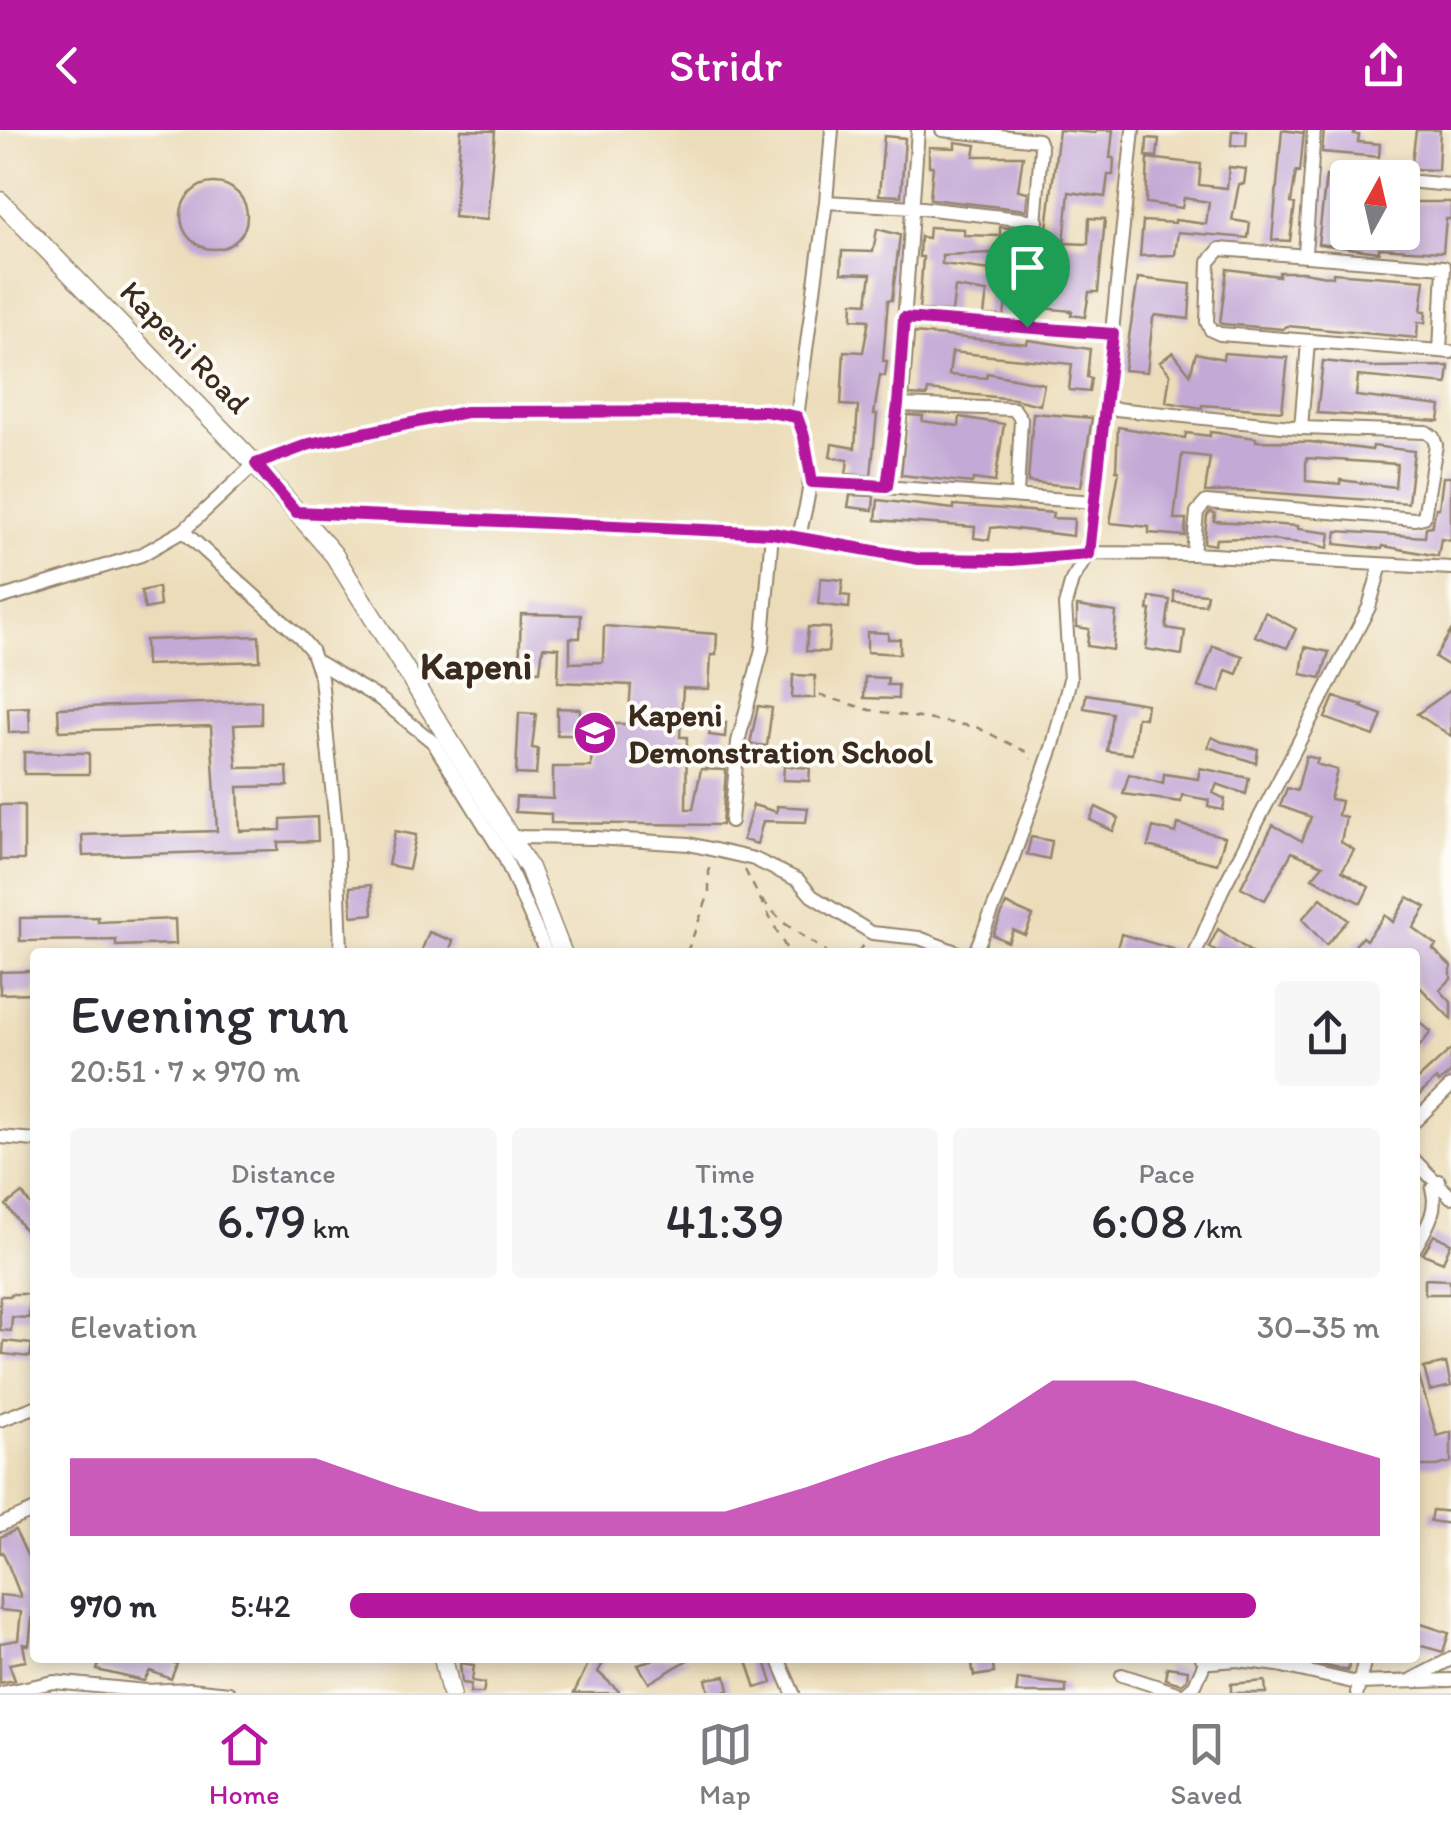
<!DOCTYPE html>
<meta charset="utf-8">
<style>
body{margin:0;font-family:Itim,sans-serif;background:#f7f7f7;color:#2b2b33;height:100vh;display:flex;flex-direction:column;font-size:38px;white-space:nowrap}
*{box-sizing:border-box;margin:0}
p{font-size:32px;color:#7c7c81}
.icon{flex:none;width:55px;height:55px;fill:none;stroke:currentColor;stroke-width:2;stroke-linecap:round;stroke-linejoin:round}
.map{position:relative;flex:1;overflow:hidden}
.panel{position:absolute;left:30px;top:818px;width:1390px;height:715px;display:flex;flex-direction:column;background:#fff;border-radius:10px;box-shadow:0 5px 15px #0003}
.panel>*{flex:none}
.needle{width:65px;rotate:8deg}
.fabs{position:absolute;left:1330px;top:30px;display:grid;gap:20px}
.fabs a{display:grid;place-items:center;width:90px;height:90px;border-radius:10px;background:#fff;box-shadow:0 5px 15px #0003;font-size:50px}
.pin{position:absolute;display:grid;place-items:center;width:85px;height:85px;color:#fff;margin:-102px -42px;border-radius:50% 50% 50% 0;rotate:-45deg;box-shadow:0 0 10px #0007}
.pin .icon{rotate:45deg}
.round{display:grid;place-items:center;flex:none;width:105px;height:105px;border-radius:10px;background:#f7f7f7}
.summary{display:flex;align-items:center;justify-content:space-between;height:170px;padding:0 40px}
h1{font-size:55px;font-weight:600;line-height:75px}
.metrics{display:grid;grid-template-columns:repeat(3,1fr);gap:15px;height:170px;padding:10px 40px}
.metrics div{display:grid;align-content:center;border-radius:10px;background:#f7f7f7;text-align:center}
.metrics b{font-size:50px;font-weight:600}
.metrics small{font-size:28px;font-weight:400}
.metrics p{font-size:28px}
.chart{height:280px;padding:20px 40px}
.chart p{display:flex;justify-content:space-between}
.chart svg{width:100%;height:180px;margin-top:10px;fill:#b5179e;opacity:.7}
ul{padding:0 40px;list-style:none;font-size:32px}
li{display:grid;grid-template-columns:160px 120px 1fr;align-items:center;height:75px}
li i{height:25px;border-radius:12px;background:#b5179e}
header{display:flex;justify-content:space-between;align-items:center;height:130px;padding:0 40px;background:#b5179e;color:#fff;font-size:45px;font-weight:600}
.menu{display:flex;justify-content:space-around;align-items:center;height:140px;border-top:2px solid #e1e1e2;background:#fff;font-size:28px;color:#7c7c81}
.menu a{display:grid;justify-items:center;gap:5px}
.menu .current{color:#b5179e}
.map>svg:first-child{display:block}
</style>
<header><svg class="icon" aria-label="back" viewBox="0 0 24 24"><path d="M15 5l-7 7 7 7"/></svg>Stridr<svg class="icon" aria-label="share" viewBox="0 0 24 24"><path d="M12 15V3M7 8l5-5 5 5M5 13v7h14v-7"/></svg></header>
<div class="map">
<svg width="1451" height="1563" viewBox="0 0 1451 1563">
<rect width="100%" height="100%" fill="#fdfcf7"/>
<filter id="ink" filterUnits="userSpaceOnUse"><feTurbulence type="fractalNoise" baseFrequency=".01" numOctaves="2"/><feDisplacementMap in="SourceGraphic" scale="20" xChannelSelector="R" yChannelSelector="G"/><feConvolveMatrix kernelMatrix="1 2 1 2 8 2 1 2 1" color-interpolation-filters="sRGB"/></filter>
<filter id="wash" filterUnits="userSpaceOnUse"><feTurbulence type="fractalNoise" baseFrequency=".0048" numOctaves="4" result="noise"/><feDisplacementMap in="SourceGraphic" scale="40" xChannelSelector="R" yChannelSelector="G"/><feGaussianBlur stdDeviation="2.25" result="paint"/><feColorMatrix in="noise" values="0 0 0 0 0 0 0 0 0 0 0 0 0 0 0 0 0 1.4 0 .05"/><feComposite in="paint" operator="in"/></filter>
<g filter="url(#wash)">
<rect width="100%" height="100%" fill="#ecddba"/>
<g id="blocks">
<path fill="#c3a9d5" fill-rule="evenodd" d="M 461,0 L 495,1 L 487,90 L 454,87 Z
M 1059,0 L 1095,3 L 1096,0 L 1113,0 L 1110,28 L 1114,28 L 1113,45 L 1108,45 L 1105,67 L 1069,62 L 1064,113 L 1088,114 L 1089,88 L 1105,89 L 1098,162 L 1089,162 L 1085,187 L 1071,185 L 1072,181 L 1042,178 L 1046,106 Z
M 1282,0 L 1304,3 L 1304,0 L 1300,42 L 1296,41 L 1291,73 L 1295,74 L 1290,111 L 1272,110 Z
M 1324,0 L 1355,0 L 1354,4 L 1359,5 L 1358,12 L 1380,14 L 1379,27 L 1322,22 Z
M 1416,0 L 1440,0 L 1438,40 L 1411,39 Z
M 1232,1 L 1247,1 L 1246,16 L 1231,15 Z
M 884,6 L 905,8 L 901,66 L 879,65 Z
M 1147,8 L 1159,9 L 1157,27 L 1146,26 Z
M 955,12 L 976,15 L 974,26 L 1023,26 L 1018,60 L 1028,62 L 1026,80 L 930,69 L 933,36 L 929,36 L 929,17 L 955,18 Z
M 1148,28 L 1201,34 L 1199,55 L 1227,58 L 1229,37 L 1246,39 L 1244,54 L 1239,54 L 1232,90 L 1250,93 L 1248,108 L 1178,102 L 1175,125 L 1140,126 L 1143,91 L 1175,93 L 1175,90 L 1206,94 L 1209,72 L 1184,68 L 1182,78 L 1146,73 Z
M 1326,46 L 1342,48 L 1338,102 L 1408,104 L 1411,72 L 1451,72 L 1451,89 L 1446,89 L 1443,122 L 1379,118 L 1379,122 L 1318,114 Z
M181 86a33 33 0 1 1 66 0a33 33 0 1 1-66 0Z
M 929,97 L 964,99 L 964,105 L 1000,106 L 1000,97 L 1018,99 L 1018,122 L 942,125 L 942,134 L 1016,143 L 1013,163 L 1007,163 L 1004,186 L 984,185 L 987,162 L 955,157 L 952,182 L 919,180 L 923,127 L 919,127 L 920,107 L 928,108 Z
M 877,99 L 900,105 L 892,170 L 888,170 L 883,231 L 887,231 L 885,246 L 880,245 L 874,284 L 877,284 L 871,346 L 846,344 L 848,330 L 830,327 L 832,314 L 855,318 L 858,276 L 841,275 L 844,221 L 863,222 L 869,190 L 852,189 L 853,172 L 867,173 L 871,144 L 841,143 L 842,121 L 873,122 Z
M 1227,139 L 1279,146 L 1279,142 L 1303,142 L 1333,147 L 1333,143 L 1425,150 L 1421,181 L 1426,181 L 1425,193 L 1418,192 L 1417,208 L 1287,196 L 1283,199 L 1222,194 L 1220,193 Z
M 1138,148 L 1191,154 L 1189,189 L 1155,185 L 1153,188 L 1147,242 L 1124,240 Z
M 914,203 L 1027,214 L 1028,210 L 1090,219 L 1087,247 L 1091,248 L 1089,262 L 1069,260 L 1072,234 L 952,222 L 949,245 L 986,248 L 987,243 L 1044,254 L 1040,275 L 1014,269 L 928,260 L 927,266 L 909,265 Z
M 1173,222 L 1190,244 L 1196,223 L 1223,229 L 1224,223 L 1288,228 L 1282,281 L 1202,275 L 1202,278 L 1166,272 L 1170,244 L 1160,232 Z
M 1323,231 L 1375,237 L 1449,236 L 1447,254 L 1358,246 L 1356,266 L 1441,276 L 1439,291 L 1317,283 Z
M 1033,283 L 1092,288 L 1081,357 L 1028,352 Z
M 907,285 L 923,286 L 922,291 L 959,296 L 960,287 L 1004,294 L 995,352 L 973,349 L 972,353 L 901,345 Z
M 1118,297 L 1185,308 L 1186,303 L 1210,306 L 1210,302 L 1256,308 L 1256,311 L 1311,312 L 1372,320 L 1373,316 L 1414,321 L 1408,373 L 1249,361 L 1205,362 L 1210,327 L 1182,324 L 1174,389 L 1186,389 L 1185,406 L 1149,403 L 1149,397 L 1110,393 L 1119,341 L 1116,340 ZM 1306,328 L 1397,334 L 1395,357 L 1340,350 L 1340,354 L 1306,351 Z
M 1443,347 L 1451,347 L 1451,411 L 1441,409 L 1438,426 L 1383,416 L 1382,419 L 1335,414 L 1337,401 L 1425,407 L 1426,397 L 1432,396 L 1436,378 L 1439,378 Z
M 850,365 L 874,366 L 873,380 L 848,377 Z
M 878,370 L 954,379 L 954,375 L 1053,383 L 1052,388 L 1074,389 L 1073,406 L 1000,397 L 991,398 L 989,410 L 974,408 L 975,397 L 876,390 Z
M 1210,382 L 1215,383 L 1214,391 L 1298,396 L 1298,399 L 1330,403 L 1328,418 L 1312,414 L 1244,408 L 1216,409 L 1215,415 L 1204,413 L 1207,386 Z
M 821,448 L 843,450 L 841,465 L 850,466 L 849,478 L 818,474 Z
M 158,457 L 160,476 L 145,479 L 141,461 Z
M 1174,461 L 1207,464 L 1205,475 L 1174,472 Z
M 1150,467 L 1170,470 L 1166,498 L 1185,501 L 1182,525 L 1146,519 L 1151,480 L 1148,480 Z
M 1077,476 L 1116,482 L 1113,520 L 1087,516 L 1089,499 L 1077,497 Z
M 1265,482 L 1296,499 L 1287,518 L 1255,506 Z
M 521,484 L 581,485 L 580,508 L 570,508 L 570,533 L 603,532 L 604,496 L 717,504 L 716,525 L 711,525 L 709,559 L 683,558 L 680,607 L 687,607 L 686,679 L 693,679 L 701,639 L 726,640 L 722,695 L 551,693 L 551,684 L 515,682 L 516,667 L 553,669 L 553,637 L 591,637 L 592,613 L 576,612 L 576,605 L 557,605 L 557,578 L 580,579 L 580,586 L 598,586 L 598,594 L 628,594 L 631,555 L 558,552 L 559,518 L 543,517 L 540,541 L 519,540 Z
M 808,497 L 830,498 L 828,522 L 806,521 Z
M 1451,501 L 1451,537 L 1435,527 Z
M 867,502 L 888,503 L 888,509 L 900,509 L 900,524 L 867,522 Z
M 259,506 L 260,531 L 146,535 L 145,510 Z
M 1213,516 L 1243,526 L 1237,544 L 1226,540 L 1220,562 L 1198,557 Z
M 1305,517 L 1329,522 L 1321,548 L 1301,544 Z
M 793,545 L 815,546 L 815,568 L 792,568 Z
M 865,547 L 888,548 L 887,555 L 898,555 L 898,569 L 864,568 Z
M 1451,560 L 1451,606 L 1417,584 Z
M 1086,564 L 1147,574 L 1145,588 L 1137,587 L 1132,624 L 1107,621 L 1112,583 L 1084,578 Z
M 1334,567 L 1363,575 L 1361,577 L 1382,585 L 1374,606 L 1325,588 Z
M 261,571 L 261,594 L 234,595 L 237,638 L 287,637 L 288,656 L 238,657 L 240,701 L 281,700 L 281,689 L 317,687 L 318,711 L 278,712 L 278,720 L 83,726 L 82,705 L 217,701 L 211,596 L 59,601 L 58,578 Z
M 758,576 L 772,578 L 767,616 L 750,614 Z
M 29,577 L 30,602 L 9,603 L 8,578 Z
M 519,583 L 536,584 L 532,618 L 538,619 L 536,645 L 516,644 Z
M 712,592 L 726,593 L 725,607 L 709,605 Z
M 1212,607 L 1222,612 L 1258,619 L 1256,633 L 1208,617 Z
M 24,622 L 89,623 L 89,644 L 24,644 Z
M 1306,626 L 1318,629 L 1316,634 L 1337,640 L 1330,669 L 1341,671 L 1338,685 L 1346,687 L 1341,712 L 1354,720 L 1342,741 L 1369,757 L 1361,773 L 1312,748 L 1323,735 L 1292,722 L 1265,770 L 1241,757 L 1273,695 L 1302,711 L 1311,687 L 1280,676 L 1287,658 L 1297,661 Z
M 784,636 L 810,638 L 809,651 L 783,650 Z
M 1200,638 L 1249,648 L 1246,664 L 1217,654 L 1213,663 L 1225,669 L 1223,680 L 1208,677 L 1209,670 L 1182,665 L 1181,672 L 1123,664 L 1129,644 L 1163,654 L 1164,644 L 1198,649 Z
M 0,675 L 24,675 L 24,730 L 0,730 Z
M 753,675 L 777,682 L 777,676 L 808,678 L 806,692 L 763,691 L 757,714 L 743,710 Z
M 1096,677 L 1119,688 L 1113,701 L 1090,690 Z
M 1178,694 L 1225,707 L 1217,734 L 1148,716 L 1153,697 L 1176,703 Z
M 395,701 L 416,705 L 409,739 L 388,735 Z
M 1031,707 L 1052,711 L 1049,729 L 1027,724 Z
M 371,755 L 373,784 L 352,786 L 350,757 Z
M 1408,767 L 1426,777 L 1413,798 L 1436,815 L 1433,819 L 1451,836 L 1451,849 L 1440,860 L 1451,872 L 1451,889 L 1415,852 L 1415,822 L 1350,822 L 1362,807 L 1366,810 L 1385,785 L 1393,792 Z
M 1321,768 L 1348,790 L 1326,815 L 1302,789 Z
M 1006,774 L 1033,786 L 1025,805 L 1013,800 L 1008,812 L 993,805 Z
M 98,787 L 98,792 L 175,789 L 176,814 L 116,816 L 116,810 L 20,811 L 20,788 Z
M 1218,799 L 1251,822 L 1217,822 L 1209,817 Z
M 429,802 L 453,811 L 449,822 L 421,822 Z
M 1121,804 L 1173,819 L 1172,822 L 1116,822 Z
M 35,841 L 35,863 L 0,864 L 0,842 Z
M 1415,888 L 1431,902 L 1415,922 Z
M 1451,919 L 1451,942 L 1439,953 L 1436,949 L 1415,969 L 1415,952 Z
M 22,1063 L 35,1081 L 35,1114 L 6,1075 Z
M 1434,1105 L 1451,1113 L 1443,1132 L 1423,1124 Z
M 1425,1149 L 1450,1150 L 1450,1164 L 1425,1164 Z
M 11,1164 L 29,1164 L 29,1188 L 12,1187 L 11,1201 L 0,1200 L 0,1166 L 11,1166 Z
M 4,1211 L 32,1214 L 30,1227 L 3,1224 Z
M 1446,1233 L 1451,1256 L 1430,1261 L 1424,1238 Z
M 1415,1244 L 1418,1244 L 1437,1306 L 1451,1302 L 1451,1332 L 1437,1336 L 1415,1336 Z
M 1432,1380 L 1451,1382 L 1451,1394 L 1430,1391 Z
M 15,1400 L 31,1433 L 35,1430 L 35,1464 L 29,1515 L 23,1514 L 26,1531 L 9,1534 L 15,1550 L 0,1553 L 0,1513 L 18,1510 L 21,1482 L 0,1480 L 0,1465 L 21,1467 L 3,1422 L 0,1423 L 0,1407 Z
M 1415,1492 L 1449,1503 L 1443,1522 L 1415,1514 Z
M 100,1528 L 160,1528 L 177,1534 L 171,1549 L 150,1541 L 144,1551 L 97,1540 Z
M 591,1528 L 606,1528 L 598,1542 L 621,1563 L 574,1563 Z
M 659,1528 L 691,1528 L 649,1553 L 638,1535 Z
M 746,1528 L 764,1528 L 772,1553 L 756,1558 Z
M 971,1528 L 992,1528 L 994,1543 L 974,1546 Z
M 1309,1528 L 1350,1528 L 1348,1541 L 1308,1532 Z
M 460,1533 L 474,1535 L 472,1551 L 485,1553 L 483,1563 L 470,1563 L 471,1554 L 462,1553 Z
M 1167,1537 L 1188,1540 L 1187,1549 L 1181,1554 L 1165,1549 Z
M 726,1546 L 729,1561 L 709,1563 L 706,1549 Z
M 1018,1549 L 1066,1555 L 1066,1563 L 1016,1563 Z
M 1265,1551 L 1266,1563 L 1231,1563 L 1231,1554 Z"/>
</g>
</g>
<g filter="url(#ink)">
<use href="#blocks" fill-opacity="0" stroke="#94846c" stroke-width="2.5"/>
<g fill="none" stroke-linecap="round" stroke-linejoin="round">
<g stroke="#94846c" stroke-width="16">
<path id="minor" d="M 942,0 L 1038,10 L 1041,18 L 1027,197
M 1406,51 L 1451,55
M 826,72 L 913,77 L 1037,91
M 1305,123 L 1314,0
M 904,189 L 1113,204
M 1440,221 L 1444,137 L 1220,119 L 1209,132 L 1207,192 L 1211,200 L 1220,204 L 1440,221 L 1451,222
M 898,275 L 1014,279 L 1021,289 L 1017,365
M 1106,278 L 1301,298 L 1426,302 L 1433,307 L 1436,315 L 1424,387 L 1415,389 L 1206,372 L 1197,382 L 1193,424
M 1301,298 L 1308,212
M 812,352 L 1095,372
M 887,356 L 898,275 L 918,0
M 296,381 L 772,403 L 919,429 L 1012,430 L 1089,423 L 1193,424 L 1451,438
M 183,401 L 300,507 L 311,520 L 321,548 L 337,707 L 341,822
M 799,406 C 811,356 817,337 797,287 L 826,72 L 832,0
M 0,468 L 141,425 L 183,401 L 255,334 L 310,314 L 466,282 L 765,281 L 797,287
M 316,531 L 380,569 L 433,612 L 504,726 L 546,822
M 731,691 L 738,612 L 762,519 L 772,403
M 510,707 L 595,708 L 689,714 L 754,729 L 798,750 L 812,766 L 872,803 L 919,808 L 956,822
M 975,822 L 1005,750 L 1053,615 L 1070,549 L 1065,475 L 1072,450 L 1089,423 L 1133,0
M 1196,822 L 1222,760 L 1369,477 L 1381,435
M 1415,991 L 1451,956
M 0,1007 L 35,1010
M 1415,1031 L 1451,1067
M 1415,1118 C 1425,1100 1439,1080 1432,1059 L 1439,1051
M 0,1290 L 35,1277
M 0,1395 L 35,1380
M 778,1528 L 793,1563
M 1202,1528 L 1211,1532 L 1238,1530 L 1278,1535 L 1357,1553 L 1451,1550
M 1122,1545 L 1177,1563
M 1411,1550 L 1451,1529
M 2,1563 L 54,1552 L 146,1561 L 190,1559 L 229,1563
M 1186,1563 L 1195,1555 L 1206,1530
M 1357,1563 L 1365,1528"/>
</g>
<g stroke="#94846c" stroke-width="21">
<path id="secondary" d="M 0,71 L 255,334 L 334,425 L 529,738 L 562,822
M 443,1528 L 451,1563"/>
</g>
<path stroke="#94846c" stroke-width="2.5" stroke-dasharray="8 8" stroke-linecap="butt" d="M 820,565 L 870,580 L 976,597 L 1027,622 L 1031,629
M 745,740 L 788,822
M 762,770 L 784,793 L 826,822
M 687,822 L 709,764 L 709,735
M 858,822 L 865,812"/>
<use href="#minor" stroke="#fff" stroke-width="12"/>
<use href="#secondary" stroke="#fff" stroke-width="18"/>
</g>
</g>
<g fill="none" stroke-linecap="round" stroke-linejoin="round" filter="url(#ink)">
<g stroke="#fff" stroke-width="20">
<path id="route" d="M 904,188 L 1113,204 L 1089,424 L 1012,430 L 919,429 L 772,403 L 296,382 L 256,334 L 310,314 L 466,282 L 765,281 L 797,287 L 804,306 L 812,352 L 887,356 L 898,275 Z"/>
</g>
<use href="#route" stroke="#b5179e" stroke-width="12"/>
</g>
<defs>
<g id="school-disc" transform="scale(2.25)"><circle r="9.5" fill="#b5179e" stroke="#fdfcf7"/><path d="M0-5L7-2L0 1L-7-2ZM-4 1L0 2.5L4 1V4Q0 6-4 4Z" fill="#fff"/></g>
</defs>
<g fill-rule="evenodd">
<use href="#school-disc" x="595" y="603"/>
</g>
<g text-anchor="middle" stroke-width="8" stroke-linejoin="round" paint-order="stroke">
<g font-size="32" fill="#3b2a1e" stroke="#fdfcf7">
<text transform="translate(185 217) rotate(46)" y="11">Kapeni Road</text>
</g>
<g font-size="32" font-weight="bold" fill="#3b2a1e" stroke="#fdfcf7" text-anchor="start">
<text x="628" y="596">Kapeni<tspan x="628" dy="37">Demonstration School</tspan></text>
</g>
<g font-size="38" font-weight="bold" fill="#3b2a1e" stroke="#fdfcf7">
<text x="476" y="549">Kapeni</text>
</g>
</g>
</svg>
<div class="fabs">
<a><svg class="needle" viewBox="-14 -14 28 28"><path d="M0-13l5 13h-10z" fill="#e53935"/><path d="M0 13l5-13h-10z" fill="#7c7c81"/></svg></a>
</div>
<div class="pin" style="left:1027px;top:197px;background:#1e9e55"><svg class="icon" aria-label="arrive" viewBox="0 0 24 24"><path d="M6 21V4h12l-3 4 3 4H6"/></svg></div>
<section class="panel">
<div class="summary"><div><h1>Evening run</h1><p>20:51 · 7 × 970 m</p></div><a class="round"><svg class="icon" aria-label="share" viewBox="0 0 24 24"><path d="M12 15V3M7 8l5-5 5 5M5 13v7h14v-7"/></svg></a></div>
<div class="metrics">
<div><p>Distance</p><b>6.79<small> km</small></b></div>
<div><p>Time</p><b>41:39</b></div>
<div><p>Pace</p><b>6:08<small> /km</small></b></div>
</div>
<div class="chart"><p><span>Elevation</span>30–35 m</p>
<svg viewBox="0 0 160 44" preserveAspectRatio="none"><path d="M0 44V25L10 25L20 25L30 25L40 32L50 38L60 38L70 38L80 38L90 32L100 25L110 19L120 6L130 6L140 12L150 19L160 25V44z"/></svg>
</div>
<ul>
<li><b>970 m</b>5:42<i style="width:88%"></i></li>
</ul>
</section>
</div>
<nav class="menu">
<a class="current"><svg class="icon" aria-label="home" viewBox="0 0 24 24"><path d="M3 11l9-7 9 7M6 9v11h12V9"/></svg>Home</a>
<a><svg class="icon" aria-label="map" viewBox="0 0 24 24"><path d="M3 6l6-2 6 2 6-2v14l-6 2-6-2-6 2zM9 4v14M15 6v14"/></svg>Map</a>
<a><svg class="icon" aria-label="saved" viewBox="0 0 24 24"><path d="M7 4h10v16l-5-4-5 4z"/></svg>Saved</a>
</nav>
